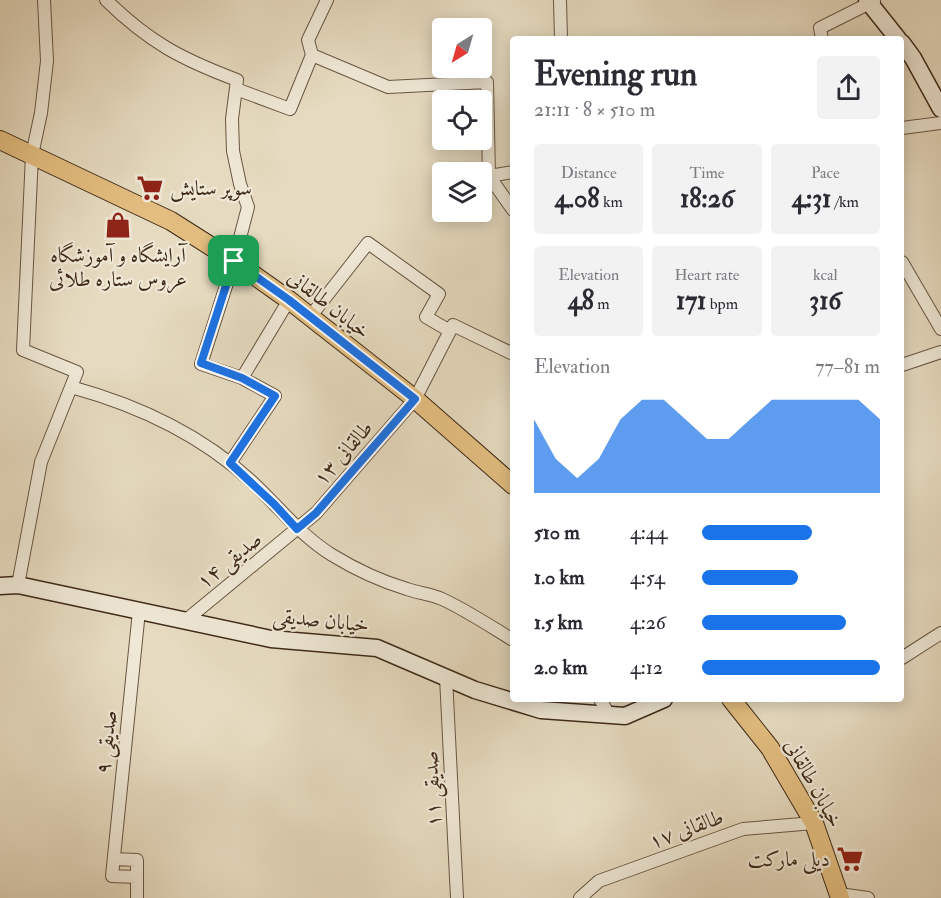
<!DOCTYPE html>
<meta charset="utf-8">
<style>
body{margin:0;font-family:"IM FELL Double Pica",Amiri,serif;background:#f2f2f3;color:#2b2b33;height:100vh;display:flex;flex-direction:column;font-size:22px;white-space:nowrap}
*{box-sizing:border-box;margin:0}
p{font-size:20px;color:#7c7c81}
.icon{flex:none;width:33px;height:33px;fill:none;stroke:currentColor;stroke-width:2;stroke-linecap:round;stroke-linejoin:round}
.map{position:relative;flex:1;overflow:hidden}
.side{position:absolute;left:510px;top:36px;width:394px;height:666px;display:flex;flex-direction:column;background:#fff;border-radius:6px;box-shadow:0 3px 15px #0003}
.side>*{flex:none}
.needle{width:39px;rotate:217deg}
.fabs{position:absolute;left:432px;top:18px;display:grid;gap:12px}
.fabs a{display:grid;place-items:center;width:60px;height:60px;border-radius:6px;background:#fff;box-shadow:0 3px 15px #0003;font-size:30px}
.pin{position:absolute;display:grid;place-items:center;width:51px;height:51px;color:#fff;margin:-26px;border-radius:12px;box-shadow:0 3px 9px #0006}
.round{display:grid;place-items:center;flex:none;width:63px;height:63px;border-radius:6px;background:#f2f2f3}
.head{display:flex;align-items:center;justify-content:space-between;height:102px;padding:0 24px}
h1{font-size:33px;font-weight:700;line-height:45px}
.stats{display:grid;grid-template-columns:repeat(3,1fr);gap:9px;height:102px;padding:6px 24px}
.stats div{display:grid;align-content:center;border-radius:6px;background:#f2f2f3;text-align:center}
.stats b{font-size:26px;font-weight:700}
.stats small{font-size:16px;font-weight:400}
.stats p{font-size:16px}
.chart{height:168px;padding:12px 24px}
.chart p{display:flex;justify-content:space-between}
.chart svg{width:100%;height:108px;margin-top:6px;fill:#1a73e8;opacity:.7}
ul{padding:0 24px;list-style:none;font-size:20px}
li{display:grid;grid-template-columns:96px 72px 1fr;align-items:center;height:45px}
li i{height:15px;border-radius:8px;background:#1a73e8}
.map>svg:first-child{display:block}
</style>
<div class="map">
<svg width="941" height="898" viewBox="0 0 941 898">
<rect width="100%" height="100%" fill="#e6dbc0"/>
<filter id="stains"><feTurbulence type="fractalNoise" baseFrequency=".00333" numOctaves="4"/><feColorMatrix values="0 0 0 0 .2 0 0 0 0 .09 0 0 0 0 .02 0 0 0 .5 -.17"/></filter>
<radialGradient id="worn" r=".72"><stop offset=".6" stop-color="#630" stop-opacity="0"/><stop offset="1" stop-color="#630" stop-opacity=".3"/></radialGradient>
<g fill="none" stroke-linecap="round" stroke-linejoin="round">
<g stroke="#695642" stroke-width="14">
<path id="street" d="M 106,0 C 149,42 181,59 237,80 L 232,119 L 233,151 L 240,184 L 248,207 L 234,261 L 201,364 L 242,378 L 275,396 L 230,463
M 560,0 L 561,39
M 822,39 L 820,28 L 874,1
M 312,55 L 388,87 L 487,82 L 489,176 L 513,210
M 312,55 L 308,40 L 327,0
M 236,89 L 290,109 L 312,55
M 902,128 L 941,123
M 489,176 L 513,172
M 902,262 L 941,329
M 310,317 L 368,243 L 439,294 L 426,317 L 450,331
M 902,365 L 941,352
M 242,378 L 289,300
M 71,387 C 137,405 200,434 251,481 C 278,506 300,535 332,555 C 355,569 380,581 407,589 C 418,593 431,594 442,599 C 466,610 490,626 513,640
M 18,585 L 41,462 L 77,372 L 23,350 L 32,155 L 41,113 L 47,61 L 44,0
M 185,621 L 316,513 L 415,399 L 453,325 L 513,354
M 902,658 L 941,633
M 446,677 L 457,898
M 600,699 L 609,715
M 114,859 L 137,860 L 137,898
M 137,877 L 112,876 L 139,611
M 839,894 L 868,898
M 580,898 L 599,881 L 743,829 L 814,823"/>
</g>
<g stroke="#3f2a18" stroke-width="19">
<path id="secondary" d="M 867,0 L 898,39
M 902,43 L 913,58 L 941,109
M 0,586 L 18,585 L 271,639 L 377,648 L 475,690 L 541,710 L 625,716 L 664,699"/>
</g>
<g stroke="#3f2a18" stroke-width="20">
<path id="primary" d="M 0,140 L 171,221 L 234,261 L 289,300 L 415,399 L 513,485
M 731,699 L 770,748 L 814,823 L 840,898"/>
</g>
<use href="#street" stroke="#efe8d6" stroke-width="12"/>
<use href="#secondary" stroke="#efe8d6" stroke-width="16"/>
<use href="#primary" stroke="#e3be80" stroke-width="18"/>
</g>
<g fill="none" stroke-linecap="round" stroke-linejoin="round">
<g stroke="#fff" stroke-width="12">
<path id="route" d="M 234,261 L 289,300 L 415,399 L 316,513 L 297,529 L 274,504 L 230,463 L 275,396 L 242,378 L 201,363 Z"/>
</g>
<use href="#route" stroke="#1a73e8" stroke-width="8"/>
</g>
<defs>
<g id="supermarket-bare" transform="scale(2.07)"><path d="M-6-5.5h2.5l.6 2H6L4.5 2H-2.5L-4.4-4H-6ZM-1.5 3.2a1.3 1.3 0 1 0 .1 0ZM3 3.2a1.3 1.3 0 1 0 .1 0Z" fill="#8f2418" stroke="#efe8d6" stroke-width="2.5" paint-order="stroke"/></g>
<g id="shop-bare" transform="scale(2.07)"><path d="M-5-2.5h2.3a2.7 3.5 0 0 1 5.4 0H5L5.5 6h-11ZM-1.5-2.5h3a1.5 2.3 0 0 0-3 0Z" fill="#8f2418" stroke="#efe8d6" stroke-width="2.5" paint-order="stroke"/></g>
</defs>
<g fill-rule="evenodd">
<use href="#supermarket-bare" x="150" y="188"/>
<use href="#shop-bare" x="118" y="225"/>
<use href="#supermarket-bare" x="850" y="859"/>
</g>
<g text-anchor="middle" stroke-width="4.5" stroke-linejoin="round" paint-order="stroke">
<g font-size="21" fill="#3f2a18" stroke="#efe8d6" text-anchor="start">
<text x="170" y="195">سوپر ستایش</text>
<text x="118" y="262" text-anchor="middle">آرایشگاه و آموزشگاه<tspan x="118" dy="24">عروس ستاره طلائی</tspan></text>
<text x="830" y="866" text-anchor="end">دیلی مارکت</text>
</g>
<g font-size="21" fill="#3f2a18" stroke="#efe8d6">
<text transform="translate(329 304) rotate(38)" y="7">خیابان طالقانی</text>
<text transform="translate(343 453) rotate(-49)" y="7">طالقانی ۱۳</text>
<text transform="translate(229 560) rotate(-39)" y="7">صدیقی ۱۴</text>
<text transform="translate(321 620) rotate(6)" y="7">خیابان صدیقی</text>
<text transform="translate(106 742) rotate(-84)" y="7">صدیقی ۹</text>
<text transform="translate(814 783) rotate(61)" y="7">خیابان طالقانی</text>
<text transform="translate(432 789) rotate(-93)" y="7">صدیقی ۱۱</text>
<text transform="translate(686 829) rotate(-20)" y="7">طالقانی ۱۷</text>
</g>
</g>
<rect width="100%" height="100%" filter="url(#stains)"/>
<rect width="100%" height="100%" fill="url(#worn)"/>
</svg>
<div class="fabs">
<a><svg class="needle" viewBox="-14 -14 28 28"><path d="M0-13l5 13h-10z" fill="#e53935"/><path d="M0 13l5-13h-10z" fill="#7c7c81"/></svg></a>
<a><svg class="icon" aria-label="locate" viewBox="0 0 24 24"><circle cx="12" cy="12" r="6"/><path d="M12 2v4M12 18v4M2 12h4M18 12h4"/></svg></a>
<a><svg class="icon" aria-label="layers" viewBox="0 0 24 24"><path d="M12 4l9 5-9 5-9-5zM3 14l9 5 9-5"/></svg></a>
</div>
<div class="pin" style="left:234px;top:261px;background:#1e9e55"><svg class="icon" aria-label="arrive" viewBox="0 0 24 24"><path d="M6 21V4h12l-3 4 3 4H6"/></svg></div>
<section class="side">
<div class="head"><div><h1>Evening run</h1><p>21:11 · 8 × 510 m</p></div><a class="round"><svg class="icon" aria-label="share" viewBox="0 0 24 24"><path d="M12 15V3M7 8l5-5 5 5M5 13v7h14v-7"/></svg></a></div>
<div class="stats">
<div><p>Distance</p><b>4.08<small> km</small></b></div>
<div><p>Time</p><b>18:26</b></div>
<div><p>Pace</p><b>4:31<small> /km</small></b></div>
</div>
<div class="stats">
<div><p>Elevation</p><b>48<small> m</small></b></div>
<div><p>Heart rate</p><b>171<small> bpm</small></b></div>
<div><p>kcal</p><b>316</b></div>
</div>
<div class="chart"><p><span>Elevation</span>77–81 m</p>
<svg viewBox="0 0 160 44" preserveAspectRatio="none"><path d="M0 44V14L10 30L20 38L30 30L40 14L50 6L60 6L70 14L80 22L90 22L100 14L110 6L120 6L130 6L140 6L150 6L160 14V44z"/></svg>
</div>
<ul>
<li><b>510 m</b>4:44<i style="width:62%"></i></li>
<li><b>1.0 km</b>4:54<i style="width:54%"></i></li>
<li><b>1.5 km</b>4:26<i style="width:81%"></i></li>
<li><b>2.0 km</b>4:12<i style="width:100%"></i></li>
</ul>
</section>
</div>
